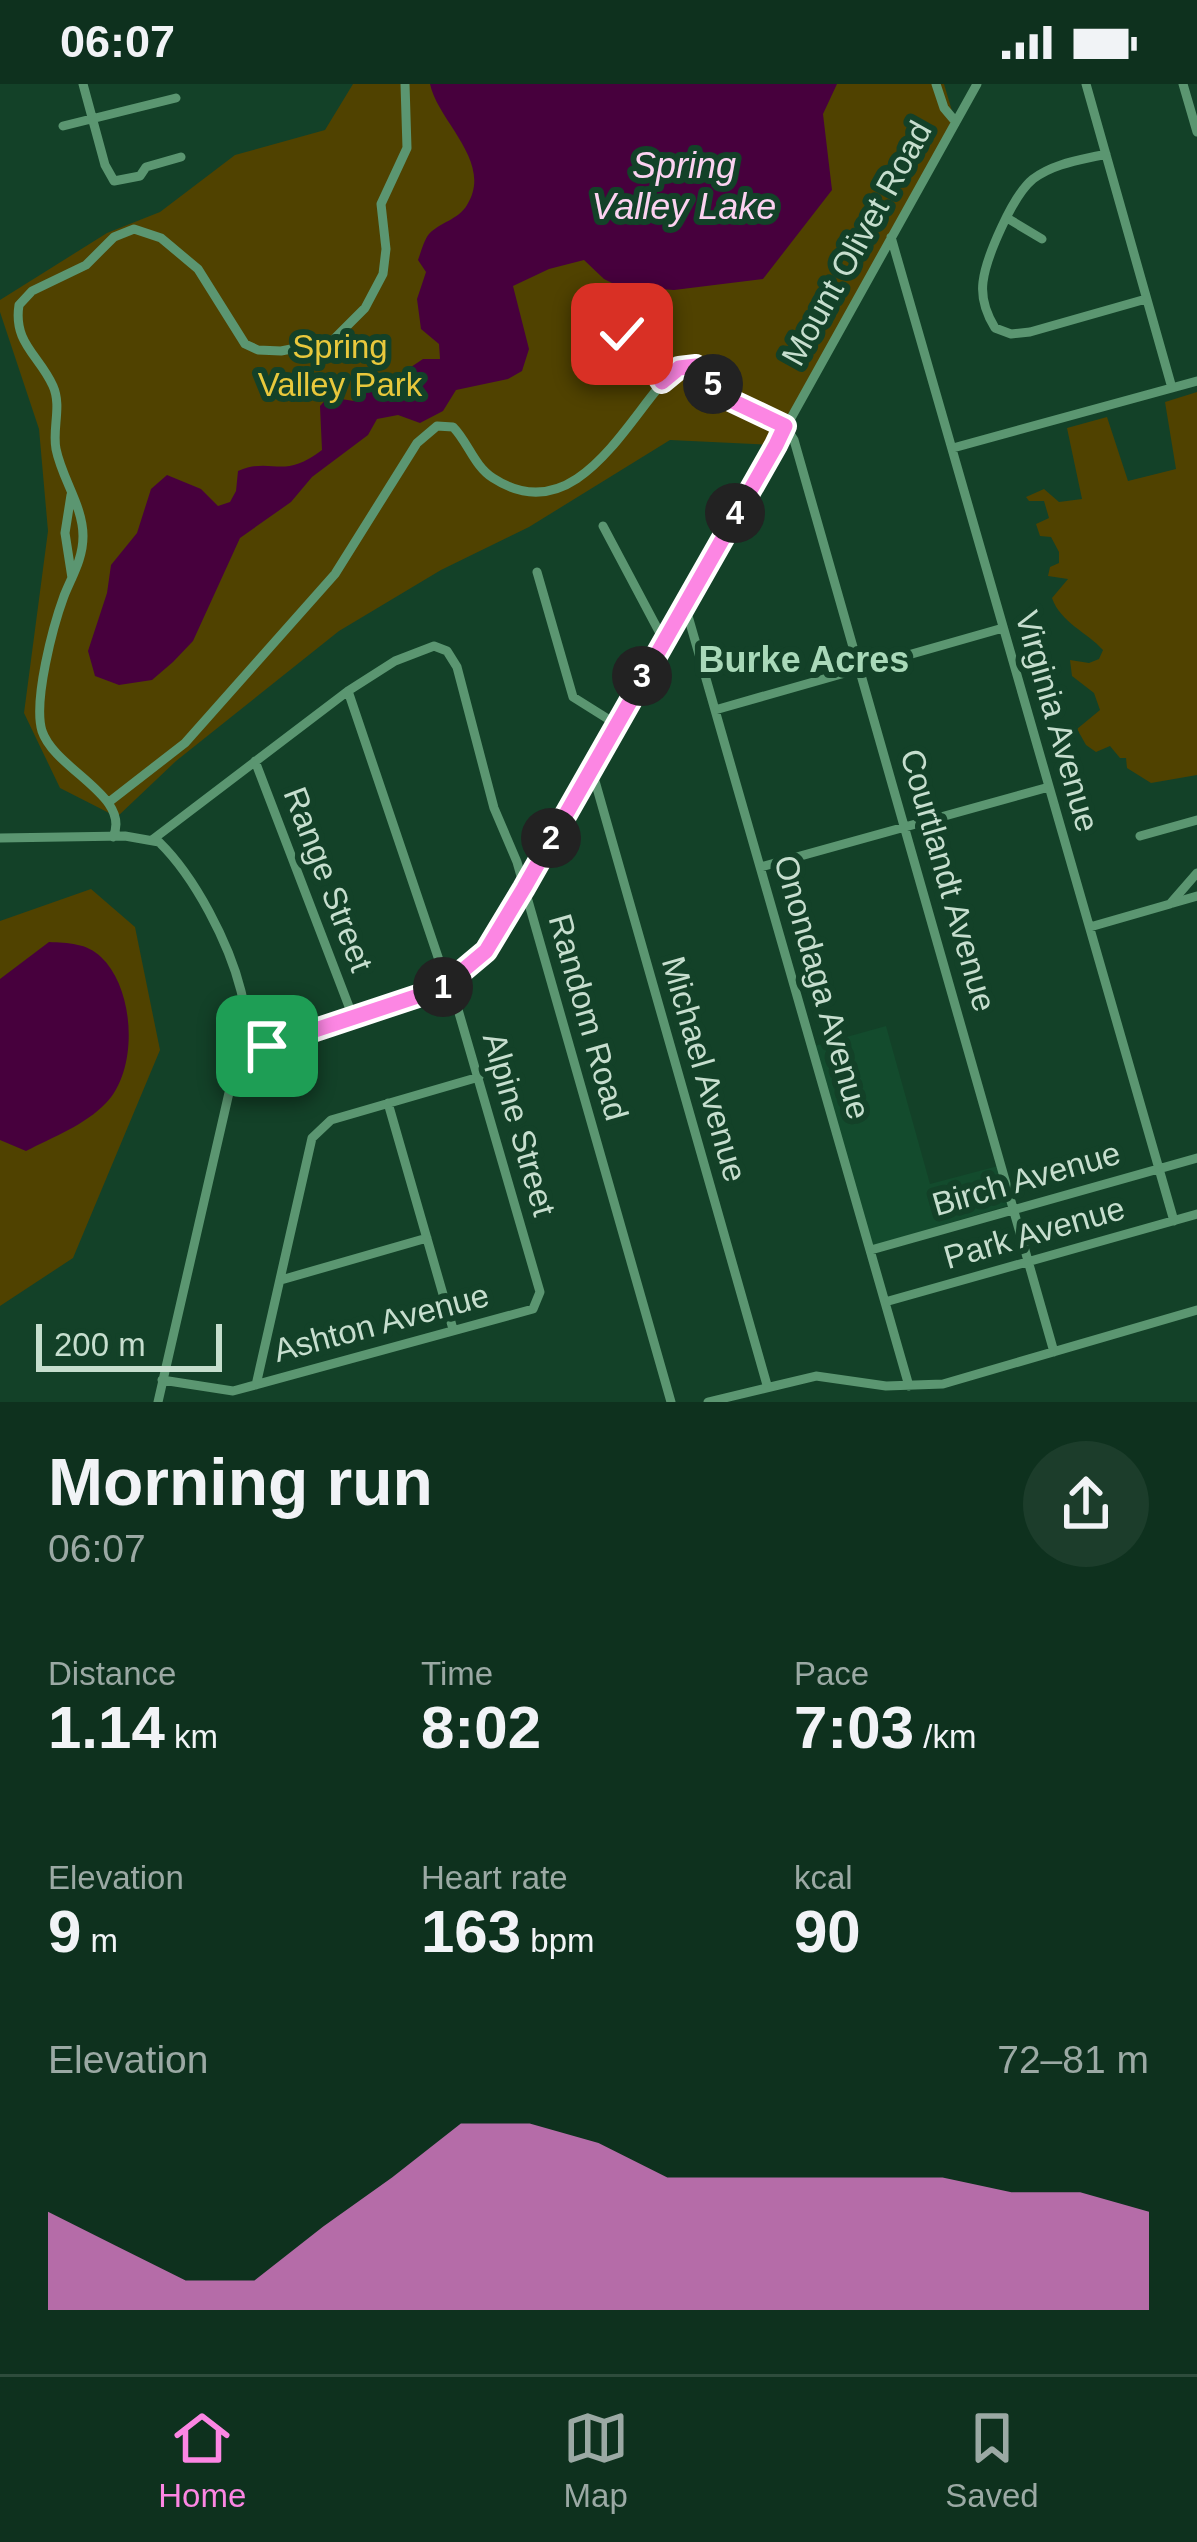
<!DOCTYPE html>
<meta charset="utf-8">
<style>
body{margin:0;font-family:Arial,sans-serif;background:#1c3d2b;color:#f1f3f6;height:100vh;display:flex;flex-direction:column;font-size:45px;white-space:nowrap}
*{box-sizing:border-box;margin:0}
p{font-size:39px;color:#9ba9a4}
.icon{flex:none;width:66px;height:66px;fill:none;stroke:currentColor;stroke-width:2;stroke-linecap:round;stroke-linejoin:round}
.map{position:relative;height:1318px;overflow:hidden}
.drawer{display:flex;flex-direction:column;background:#0e311e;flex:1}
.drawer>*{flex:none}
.scale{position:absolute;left:36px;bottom:30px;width:186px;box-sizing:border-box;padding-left:12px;border:6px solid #c6dece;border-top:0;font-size:33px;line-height:42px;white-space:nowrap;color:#c6dece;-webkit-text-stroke:9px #134128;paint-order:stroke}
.pin{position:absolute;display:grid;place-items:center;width:102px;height:102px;color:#fff;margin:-51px;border-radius:24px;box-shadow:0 6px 18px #0006}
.km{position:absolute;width:60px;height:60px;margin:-30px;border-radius:50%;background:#222;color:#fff;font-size:33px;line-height:60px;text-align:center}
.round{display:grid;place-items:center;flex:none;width:126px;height:126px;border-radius:63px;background:#1c3d2b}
.overview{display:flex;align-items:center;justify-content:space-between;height:204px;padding:0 48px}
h1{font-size:66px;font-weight:800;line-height:90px}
.figures{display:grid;grid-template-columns:repeat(3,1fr);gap:18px;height:204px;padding:12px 48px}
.figures div{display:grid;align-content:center}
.figures b{font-size:60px;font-weight:800}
.figures small{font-size:33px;font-weight:400}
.figures p{font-size:33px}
.chart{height:336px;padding:24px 48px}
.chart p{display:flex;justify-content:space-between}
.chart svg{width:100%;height:216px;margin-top:12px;fill:#fc86e3;opacity:.7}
.status{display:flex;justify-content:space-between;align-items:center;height:84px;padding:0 60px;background:#0e311e;direction:ltr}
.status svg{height:33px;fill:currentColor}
.tabs{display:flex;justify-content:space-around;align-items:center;height:168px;border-top:3px solid #2e4c3c;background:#0e311e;font-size:33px;color:#9ba9a4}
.tabs a{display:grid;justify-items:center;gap:6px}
.tabs .active{color:#fc86e3}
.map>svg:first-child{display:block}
</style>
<div class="status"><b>06:07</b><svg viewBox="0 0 49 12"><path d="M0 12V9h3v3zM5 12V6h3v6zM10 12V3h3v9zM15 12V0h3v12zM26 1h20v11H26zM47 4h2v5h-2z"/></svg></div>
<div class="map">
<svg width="1197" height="1318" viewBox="0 0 1197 1318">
<rect width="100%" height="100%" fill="#134128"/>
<path fill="#134b2d" d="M 886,942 L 930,1100 L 998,1082 L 1010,1121 L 872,1162 L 814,962 Z"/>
<path fill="#504200" d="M 353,0 L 944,0 L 955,37 L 776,361 L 670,356 L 529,443 L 441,486 L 339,547 L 176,677 L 117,733 L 60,704 L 24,629 L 48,447 L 39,345 L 0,228 L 0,216 L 107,149 L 160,128 L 235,71 L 325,46 Z
M 1197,308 L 1197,691 L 1151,699 L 1127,684 L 1126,674 L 1120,674 L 1110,662 L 1096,668 L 1086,661 L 1077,645 L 1100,626 L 1094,609 L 1072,592 L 1070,576 L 1089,579 L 1099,575 L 1103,566 C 1088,549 1060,538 1052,514 L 1068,495 L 1048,492 L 1050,483 L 1059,479 L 1059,468 L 1051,453 L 1040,452 L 1036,440 L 1049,434 L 1044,417 L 1029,417 L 1026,413 L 1044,405 L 1059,418 L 1082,415 L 1067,344 L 1107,333 L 1128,397 L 1176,385 L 1165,318 Z
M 91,805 L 135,843 L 160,966 L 73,1174 L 0,1222 L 0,837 Z"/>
<path fill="#47003d" d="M 430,0 L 837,0 L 823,30 L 832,106 L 763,195 L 674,206 L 618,202 L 604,195 L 584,176 L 549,185 L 513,202 L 529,265 L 522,287 L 508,295 L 456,306 L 443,327 L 420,339 L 398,331 L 377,335 L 368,351 L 312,393 L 291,418 L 240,454 L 193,557 L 173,578 L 152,596 L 119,601 L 95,592 L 88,567 L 107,509 L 111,481 L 137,449 L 151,405 L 167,391 L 201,405 L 218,422 L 230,418 L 236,407 L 238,387 C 274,372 281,397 322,366 L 320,322 L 334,307 L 341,315 L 354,317 L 374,298 L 399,291 L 423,275 L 440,275 L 439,260 L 421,245 L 417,215 L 426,188 L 418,176 C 421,168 424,156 429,150 C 440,138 458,136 467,121 C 494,78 438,38 430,0 Z
M 49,858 C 68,859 87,859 101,873 C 135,905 139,985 106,1019 C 85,1041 53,1053 26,1067 L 0,1056 L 0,895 Z"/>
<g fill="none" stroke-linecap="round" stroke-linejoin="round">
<path stroke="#5b9671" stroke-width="9" d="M 83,0 L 105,81 L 114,97 L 140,92 L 146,83 L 181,73
M 936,0 L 944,24 L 955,37
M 1086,0 L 1172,304
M 1183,0 L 1197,48
M 63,42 L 176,14
M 1106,70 C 1081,76 1054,79 1033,95 C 1013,111 986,173 983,198 C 981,214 987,231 995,244 L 1011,250 L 1030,248 L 1146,215
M 1007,134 L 1042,155
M 891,153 L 1174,1137
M 644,272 L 647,260 L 641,240 L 622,243 L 631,268 L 644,272 L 662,298
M 953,364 L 1197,297
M 71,411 L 65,449 L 72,494
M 603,442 L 663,555
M 537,488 L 573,613 L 616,640
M 684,518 L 909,1302
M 715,626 L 1003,544
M 255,677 L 353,933
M 591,683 L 767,1301
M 109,718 L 185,659 L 335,490 L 417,359 L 437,342 L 453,343 C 468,358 474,382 493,394 C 576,448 627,334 672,288 L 685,281 C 707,282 707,298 721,310 C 743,330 774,320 794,356 L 1054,1268
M 1140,752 L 1197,736
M 113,753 C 132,712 55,686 42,647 C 33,617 53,542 64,512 C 72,492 83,475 83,452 C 83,422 62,395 56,365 C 52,345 62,322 53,302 C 39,271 13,259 19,221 L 32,207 L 86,181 L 114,153 L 134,145 L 161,154 L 198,185 L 245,260 L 258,266 L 281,267 L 332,257 L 365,224 L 383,190 L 386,165 L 381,120 L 407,64 L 405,0
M 0,754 L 125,752 L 159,758 C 195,793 229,859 241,907 C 247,930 243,949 254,971
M 152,756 L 348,607 L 395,577 L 434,562 L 447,567 L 457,583 L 494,724 L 517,778 L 671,1318
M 761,783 L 1049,703
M 1173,819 L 1197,812
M 1090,843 L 1170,820 L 1197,789
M 388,1019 L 453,1245
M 871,1166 L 1197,1074
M 281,1196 L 427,1154
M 885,1218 L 1197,1130
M 162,1296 L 233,1307 L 533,1225 L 540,1208 L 450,898 L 439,876 L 348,607
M 256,1301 L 312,1054 L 331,1036 L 479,993
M 158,1318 L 231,1000 L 247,977 L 267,962 L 437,906 L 461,891 L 486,867 L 776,361 L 977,0
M 708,1318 L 816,1292 L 886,1302 L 943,1300 L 1197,1226"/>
</g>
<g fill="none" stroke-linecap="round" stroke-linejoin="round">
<g stroke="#fff" stroke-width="24">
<path id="route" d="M 267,962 L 442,904 L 486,867 L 524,804 L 776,361 L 785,342 L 726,314 L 696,282 L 679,284 L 662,298 L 644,272 L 631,268 L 622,250"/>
</g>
<use href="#route" stroke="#fc86e3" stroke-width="15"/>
</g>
<g text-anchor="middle" stroke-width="12" stroke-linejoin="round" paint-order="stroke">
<g font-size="33" fill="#c6dece" stroke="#134128">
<text transform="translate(856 159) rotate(-61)" y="12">Mount Olivet Road</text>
<text transform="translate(1058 637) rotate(74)" y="12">Virginia Avenue</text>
<text transform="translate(329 795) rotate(69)" y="12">Range Street</text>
<text transform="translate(949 796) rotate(74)" y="12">Courtlandt Avenue</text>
<text transform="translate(823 903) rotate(74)" y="12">Onondaga Avenue</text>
<text transform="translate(589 933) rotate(74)" y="12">Random Road</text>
<text transform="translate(705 985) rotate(74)" y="12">Michael Avenue</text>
<text transform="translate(520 1040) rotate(74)" y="12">Alpine Street</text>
<text transform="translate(1026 1094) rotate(-16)" y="12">Birch Avenue</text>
<text transform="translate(1034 1148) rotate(-16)" y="12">Park Avenue</text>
<text transform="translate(381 1238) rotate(-15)" y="12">Ashton Avenue</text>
</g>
<g font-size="33" fill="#e8c83c" stroke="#134128">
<text x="340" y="274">Spring<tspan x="340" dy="38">Valley Park</tspan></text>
</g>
<g font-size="36" font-style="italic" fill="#fcd2f1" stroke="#134128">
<text x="684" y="94">Spring<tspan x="684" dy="41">Valley Lake</tspan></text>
</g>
<g font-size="36" font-weight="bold" fill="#a9d9b9" stroke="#134128">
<text x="804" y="588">Burke Acres</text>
</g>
</g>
</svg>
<div class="scale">200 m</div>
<div class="pin" style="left:267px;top:962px;background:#1e9e55"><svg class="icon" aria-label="arrive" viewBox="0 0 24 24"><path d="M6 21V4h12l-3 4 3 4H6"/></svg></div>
<div class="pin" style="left:622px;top:250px;background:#d93025"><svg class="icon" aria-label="check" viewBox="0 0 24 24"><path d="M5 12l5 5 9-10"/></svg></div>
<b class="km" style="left:443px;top:903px">1</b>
<b class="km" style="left:551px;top:754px">2</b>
<b class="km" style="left:642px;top:592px">3</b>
<b class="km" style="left:735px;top:429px">4</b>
<b class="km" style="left:713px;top:300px">5</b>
</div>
<section class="drawer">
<div class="overview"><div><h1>Morning run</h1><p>06:07</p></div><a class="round"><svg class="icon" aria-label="share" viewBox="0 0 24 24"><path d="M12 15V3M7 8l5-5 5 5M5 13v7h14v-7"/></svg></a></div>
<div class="figures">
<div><p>Distance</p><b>1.14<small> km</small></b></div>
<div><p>Time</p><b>8:02</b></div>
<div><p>Pace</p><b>7:03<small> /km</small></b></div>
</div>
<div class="figures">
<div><p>Elevation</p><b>9<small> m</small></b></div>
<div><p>Heart rate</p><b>163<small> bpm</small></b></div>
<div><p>kcal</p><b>90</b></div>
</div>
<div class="chart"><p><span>Elevation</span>72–81 m</p>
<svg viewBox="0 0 160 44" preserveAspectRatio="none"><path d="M0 44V24L10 31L20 38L30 38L40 27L50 17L60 6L70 6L80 10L90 17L100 17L110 17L120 17L130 17L140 20L150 20L160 24V44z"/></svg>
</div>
</section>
<nav class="tabs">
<a class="active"><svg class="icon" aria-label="home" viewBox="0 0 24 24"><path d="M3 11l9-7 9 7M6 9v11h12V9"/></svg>Home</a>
<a><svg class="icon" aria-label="map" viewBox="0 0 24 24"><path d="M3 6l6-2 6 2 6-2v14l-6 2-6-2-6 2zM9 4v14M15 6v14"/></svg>Map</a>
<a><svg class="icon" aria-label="saved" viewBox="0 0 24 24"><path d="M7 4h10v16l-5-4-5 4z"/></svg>Saved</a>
</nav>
